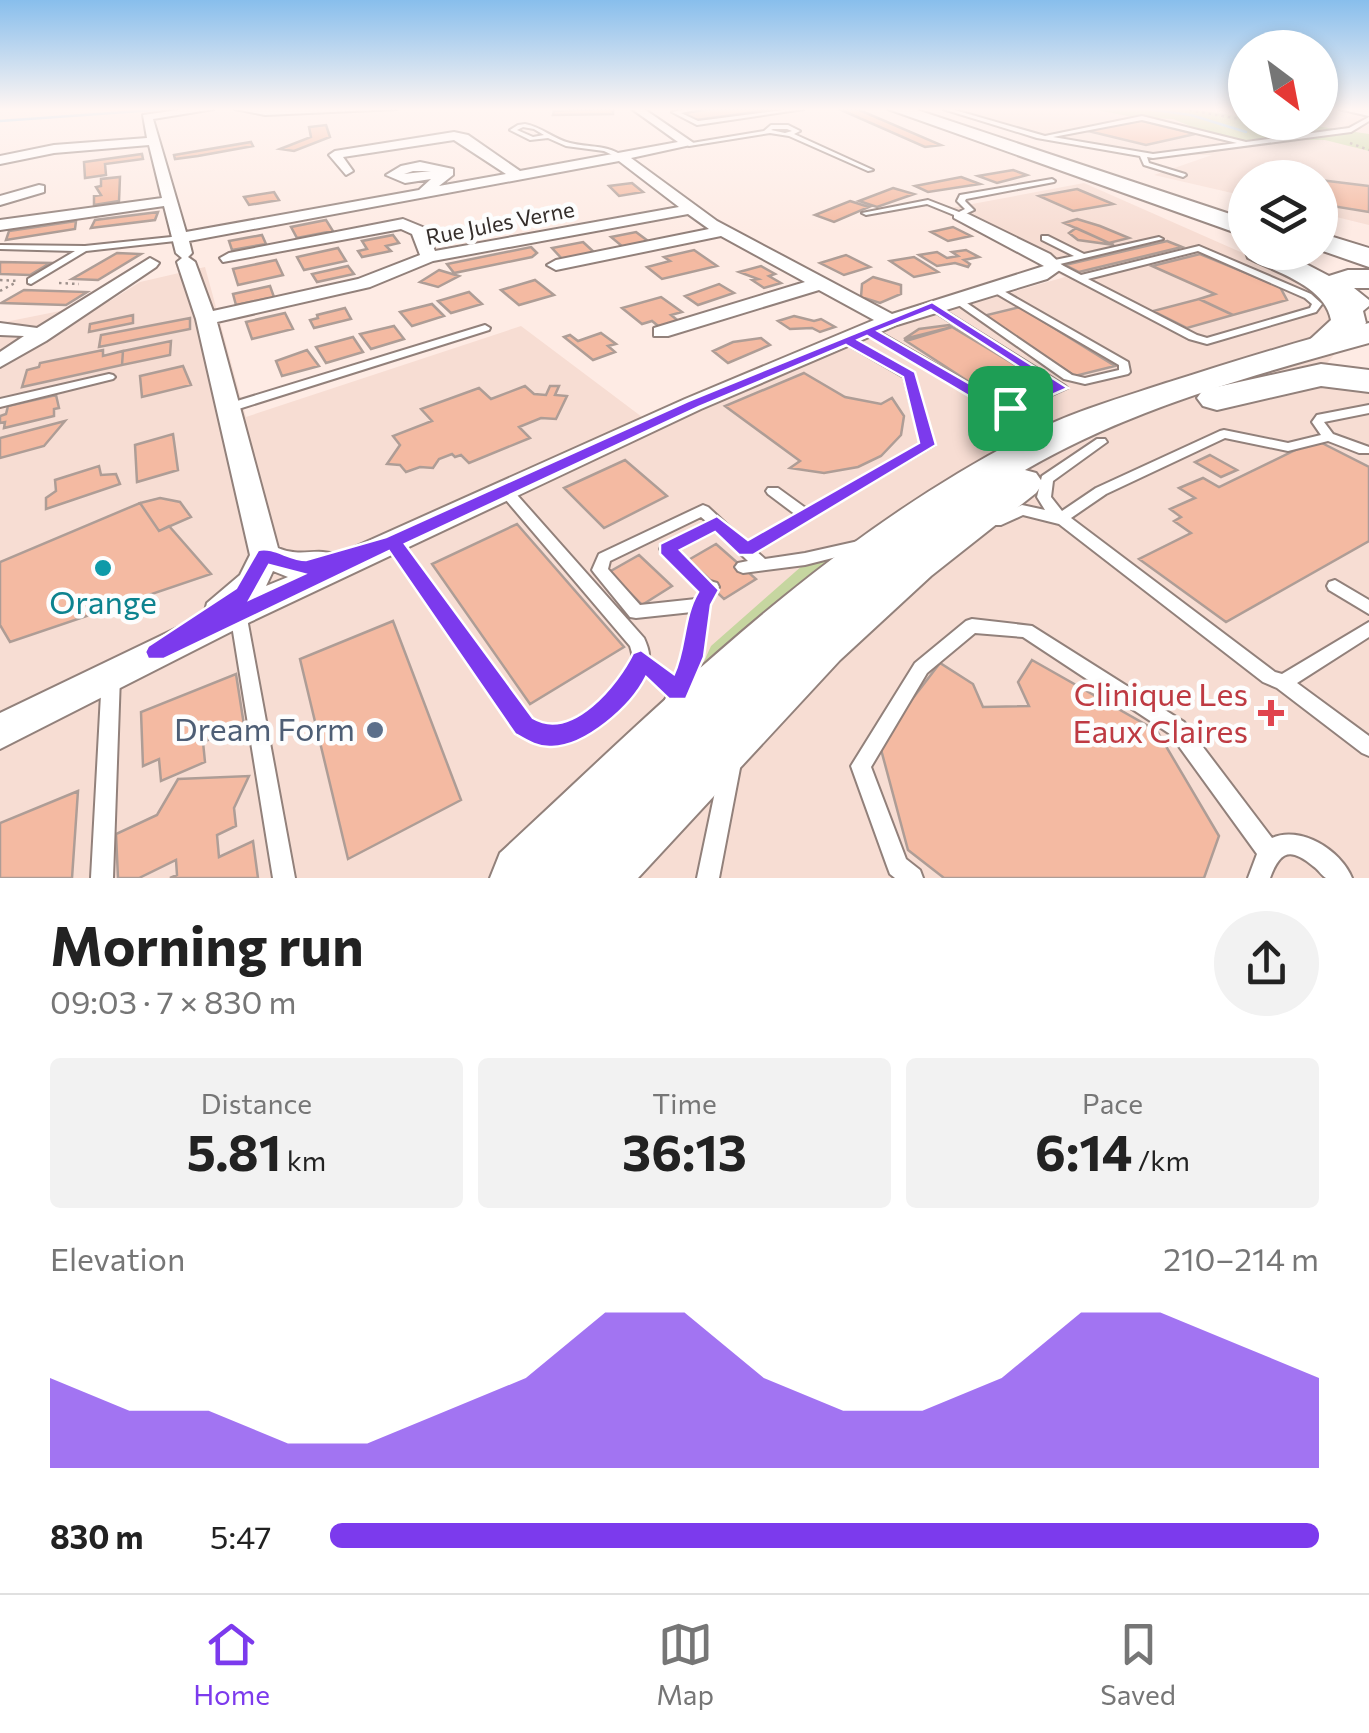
<!DOCTYPE html>
<meta charset="utf-8">
<style>
body{margin:0;font-family:Commissioner,sans-serif;background:#f2f2f2;color:#222;height:100vh;display:flex;flex-direction:column;font-size:38px;white-space:nowrap}
*{box-sizing:border-box;margin:0}
p{font-size:32px;color:#767676}
.icon{flex:none;width:55px;height:55px;fill:none;stroke:currentColor;stroke-width:2;stroke-linecap:round;stroke-linejoin:round}
.map{position:relative;height:878px;overflow:hidden}
.details{display:flex;flex-direction:column;background:#fff;flex:1}
.details>*{flex:none}
.needle{width:65px;rotate:148deg}
.controls{position:absolute;left:1228px;top:30px;display:grid;gap:20px}
.controls a{display:grid;place-items:center;width:110px;height:110px;border-radius:50%;background:#fff;box-shadow:0 5px 15px #0003;font-size:50px}
.pin{position:absolute;display:grid;place-items:center;width:85px;height:85px;color:#fff;margin:-42px;border-radius:20px;box-shadow:0 5px 15px #0006}
.round{display:grid;place-items:center;flex:none;width:105px;height:105px;border-radius:52px;background:#f2f2f2}
.summary{display:flex;align-items:center;justify-content:space-between;height:170px;padding:0 50px}
h1{font-size:55px;font-weight:700;line-height:75px}
.figures{display:grid;grid-template-columns:repeat(3,1fr);gap:15px;height:170px;padding:10px 50px}
.figures div{display:grid;align-content:center;border-radius:10px;background:#f2f2f2;text-align:center}
.figures b{font-size:50px;font-weight:700}
.figures small{font-size:28px;font-weight:400}
.figures p{font-size:28px}
.chart{height:280px;padding:20px 50px}
.chart p{display:flex;justify-content:space-between}
.chart svg{width:100%;height:180px;margin-top:10px;fill:#7c3aed;opacity:.7}
ul{padding:0 50px;list-style:none;font-size:32px}
li{display:grid;grid-template-columns:160px 120px 1fr;align-items:center;height:75px}
li i{height:25px;border-radius:12px;background:#7c3aed}
.dock{display:flex;justify-content:space-around;align-items:center;height:140px;border-top:2px solid #e0e0e0;background:#fff;font-size:28px;color:#767676}
.dock a{display:grid;justify-items:center;gap:5px}
.dock .on{color:#7c3aed}
.map>svg:first-child{display:block}
</style>
<div class="map">
<svg width="1369" height="878" viewBox="0 0 1369 878">
<rect width="100%" height="100%" fill="#feebe4"/>
<path fill="#f7ddd3" d="M 946,109 L 1245,109 L 1245,122 L 1320,122 L 1320,109 L 1369,109 L 1369,225 L 1320,213 L 1320,178 L 1245,178 L 1245,196 L 1154,175 L 1212,155 L 1151,155 L 1025,133 Z
M 1084,183 L 1313,284 L 1354,318 L 1334,355 L 1311,382 L 1369,386 L 1369,878 L 0,878 L 0,323 L 110,301 L 140,282 L 205,267 L 246,417 L 521,326 L 654,426 L 797,363 L 904,323 L 1065,277 L 940,210 Z"/>
<path fill="#c6d6a0" d="M 1091,109 L 1189,109 L 1245,117 L 1245,122 L 1289,122 L 1369,134 L 1369,151 L 1325,140 L 1243,140 L 1207,133 L 1173,119 L 1133,117 Z
M 844,557 L 688,697 L 711,646 L 803,565 Z"/>
<g fill="none" stroke-linecap="round" stroke-linejoin="round">
<path stroke="#98cef2" stroke-width="2.5" d="M 1148,109 L 1191,115 L 1246,132
M 0,121 L 168,109"/>
</g>
<path fill="#f4baa2" stroke="#ae9d96" stroke-width="2.5" d="M 596,109 L 613,109 L 613,114 L 553,115 L 554,111 Z
M 712,109 L 777,109 L 696,120 L 683,113 Z
M 839,109 L 857,109 L 941,145 L 925,147 Z
M 1139,120 L 1195,134 L 1146,145 L 1084,130 Z
M 326,125 L 330,137 L 294,151 L 280,149 L 311,137 L 309,127 Z
M 251,142 L 253,146 L 198,156 L 175,159 L 174,155 Z
M 142,154 L 143,159 L 105,164 L 106,175 L 85,178 L 84,162 Z
M 1013,170 L 1027,175 L 997,183 L 978,176 Z
M 120,177 L 119,201 L 94,205 L 94,196 L 101,195 L 96,187 L 101,186 L 101,179 Z
M 961,177 L 980,184 L 928,192 L 915,186 Z
M 1320,180 L 1369,186 L 1369,212 L 1320,204 Z
M 632,183 L 643,192 L 619,196 L 609,186 Z
M 893,188 L 914,194 L 877,207 L 859,201 Z
M 1077,189 L 1113,204 L 1073,211 L 1039,196 Z
M 274,192 L 279,200 L 249,205 L 244,197 Z
M 850,201 L 869,207 L 834,222 L 815,215 Z
M 158,212 L 155,220 L 91,228 L 95,220 Z
M 1077,219 L 1100,226 L 1129,238 L 1109,243 L 1064,223 Z
M 326,220 L 333,231 L 297,238 L 291,227 Z
M 76,221 L 75,229 L 6,240 L 9,231 Z
M 953,227 L 971,236 L 948,241 L 931,232 Z
M 1076,228 L 1109,243 L 1114,245 L 1078,240 L 1069,233 Z
M 636,232 L 648,241 L 623,247 L 611,237 Z
M 262,235 L 266,244 L 232,250 L 229,241 Z
M 393,235 L 399,243 L 386,246 L 391,251 L 362,257 L 358,251 L 367,249 L 362,241 Z
M 1167,241 L 1182,247 L 1079,272 L 1065,265 Z
M 583,242 L 595,253 L 563,260 L 552,248 Z
M 531,247 L 537,253 L 532,257 L 454,273 L 447,264 Z
M 338,248 L 346,261 L 304,270 L 297,257 Z
M 694,250 L 717,266 L 662,279 L 647,267 L 670,261 L 664,257 Z
M 966,250 L 979,257 L 964,260 L 970,264 L 968,267 L 955,263 L 937,266 L 919,255 L 937,252 L 947,258 L 958,256 L 952,252 Z
M 117,253 L 141,254 L 98,280 L 72,279 Z
M 1200,254 L 1280,287 L 1287,300 L 1233,315 L 1199,299 L 1215,294 L 1152,266 Z
M 846,255 L 870,267 L 844,275 L 820,263 Z
M 914,257 L 938,272 L 914,277 L 890,261 Z
M 276,260 L 283,275 L 238,285 L 233,269 Z
M 0,262 L 50,263 L 30,275 L 0,274 Z
M 348,266 L 354,274 L 317,282 L 312,274 Z
M 761,266 L 775,274 L 769,276 L 781,283 L 764,288 L 752,280 L 758,279 L 739,272 Z
M 439,270 L 459,276 L 438,287 L 420,282 Z
M 873,277 L 901,285 L 901,294 L 880,303 L 861,297 L 862,284 Z
M 535,280 L 554,295 L 519,305 L 501,290 Z
M 719,284 L 734,293 L 698,305 L 685,296 Z
M 270,286 L 274,297 L 236,305 L 233,294 Z
M 24,290 L 87,292 L 66,305 L 1,303 Z
M 469,292 L 482,304 L 451,313 L 438,301 Z
M 661,297 L 682,312 L 671,315 L 681,323 L 662,329 L 652,321 L 642,324 L 622,308 Z
M 1199,299 L 1233,315 L 1187,328 L 1153,311 Z
M 432,304 L 444,316 L 412,326 L 400,312 Z
M 1020,307 L 1115,366 L 1075,376 L 983,316 Z
M 345,308 L 351,319 L 314,328 L 310,320 L 318,318 L 317,315 Z
M 285,313 L 293,329 L 252,339 L 246,322 Z
M 133,315 L 133,323 L 89,332 L 90,324 Z
M 794,316 L 814,321 L 821,319 L 835,327 L 820,332 L 812,328 L 790,329 L 778,321 Z
M 190,318 L 190,329 L 99,347 L 101,335 Z
M 949,325 L 952,327 L 904,339 L 919,329 Z
M 394,326 L 404,339 L 371,349 L 360,334 Z
M 952,327 L 1039,379 L 991,396 L 906,341 Z
M 601,333 L 616,344 L 608,346 L 615,352 L 593,360 L 564,337 L 570,335 L 578,341 Z
M 353,337 L 363,352 L 326,363 L 316,347 Z
M 761,338 L 770,345 L 728,363 L 713,351 L 733,342 Z
M 171,341 L 170,355 L 122,365 L 123,351 Z
M 103,350 L 103,356 L 123,351 L 122,365 L 22,387 L 27,370 L 39,367 L 40,363 Z
M 307,350 L 319,366 L 282,376 L 276,361 Z
M 183,366 L 191,385 L 142,397 L 140,376 Z
M 804,373 L 845,397 L 881,404 L 892,398 L 904,416 L 901,435 L 881,456 L 858,467 L 824,473 L 790,468 L 800,461 L 725,406 Z
M 1039,379 L 1043,381 L 1036,389 L 1022,396 L 991,396 Z
M 525,386 L 534,394 L 546,395 L 550,386 L 559,386 L 555,395 L 567,396 L 556,419 L 541,418 L 519,427 L 530,438 L 469,463 L 461,455 L 455,457 L 452,454 L 439,459 L 433,468 L 420,467 L 406,472 L 400,465 L 387,464 L 400,445 L 393,436 L 432,421 L 421,409 L 479,388 L 491,399 Z
M 56,395 L 59,408 L 54,409 L 54,416 L 4,428 L 5,422 L 0,423 L 0,416 L 6,414 L 8,406 Z
M 65,421 L 44,446 L 0,458 L 0,438 Z
M 173,434 L 178,470 L 137,482 L 135,445 Z
M 1316,440 L 1369,467 L 1369,541 L 1226,622 L 1139,559 L 1191,533 L 1174,521 L 1181,517 L 1170,509 L 1195,498 L 1179,488 L 1203,478 L 1219,487 Z
M 1210,455 L 1237,470 L 1221,477 L 1195,462 Z
M 625,460 L 667,496 L 604,528 L 564,488 Z
M 99,466 L 101,475 L 116,474 L 120,484 L 46,509 L 46,498 L 56,491 L 55,480 Z
M 160,498 L 180,502 L 191,517 L 159,531 L 140,503 Z
M 140,503 L 159,531 L 169,526 L 211,574 L 10,642 L 0,625 L 0,562 Z
M 517,524 L 624,647 L 530,704 L 432,564 Z
M 716,544 L 756,579 L 724,599 L 685,562 Z
M 639,555 L 672,586 L 642,605 L 609,572 Z
M 393,621 L 461,800 L 348,859 L 300,659 Z
M 1032,660 L 1157,731 L 1219,836 L 1204,878 L 944,878 L 908,850 L 879,742 L 940,663 L 973,684 L 983,707 L 1029,706 L 1018,682 Z
M 236,674 L 244,725 L 203,742 L 205,762 L 161,781 L 159,759 L 143,766 L 141,712 Z
M 249,776 L 234,808 L 236,826 L 217,835 L 219,857 L 253,841 L 258,878 L 170,878 L 177,875 L 176,860 L 139,878 L 118,878 L 116,834 L 157,815 L 178,779 Z
M 78,791 L 72,878 L 0,878 L 0,823 Z"/>
<g fill="none" stroke-linecap="round" stroke-linejoin="round">
<g stroke="#92817b" stroke-width="4">
<path id="service" d="M 687,109 L 701,109 L 681,113 L 698,121 L 790,109 L 804,109 L 697,125 L 672,112 Z
M 943,109 L 951,109 L 1045,136 L 1142,116 L 1246,142 L 1349,128 L 1369,117 L 1369,121 L 1351,132 L 1153,158 L 1147,157 L 1149,163 L 1185,174 L 1186,175 L 1183,177 L 1144,165 L 1140,156 L 1037,138 ZM 1142,120 L 1237,143 L 1153,154 L 1053,137 Z
M 525,124 C 542,127 553,139 570,143 C 589,148 607,144 624,157 L 621,159 L 604,151 L 566,146 L 548,138 L 530,140 L 510,130 L 518,125 ZM 523,127 L 534,129 L 544,135 L 533,137 L 517,130 Z
M 771,125 L 788,125 L 800,131 L 794,134 L 873,170 L 868,171 L 789,136 L 770,133 L 689,146 L 686,144 L 764,131 ZM 773,129 L 787,129 L 792,131 L 785,133 L 771,130 Z
M 1052,179 L 1055,181 L 1054,182 L 966,199 L 965,201 L 974,210 L 959,217 L 927,204 L 866,215 L 862,213 L 928,200 L 959,212 L 965,209 L 957,201 L 960,195 Z
M 181,236 L 185,238 L 184,240 L 86,251 L 31,284 L 28,283 L 28,279 L 75,251 L 0,249 L 0,245 L 85,246 Z
M 1042,236 L 1048,236 L 1084,254 L 1159,237 L 1163,239 L 1060,264 L 1081,275 L 1199,246 L 1311,294 L 1322,304 L 1316,312 L 1207,344 L 1189,339 L 1052,267 L 1049,263 L 1050,261 L 1074,256 L 1042,240 ZM 1198,251 L 1305,298 L 1312,304 L 1310,308 L 1207,338 L 1197,335 L 1088,279 Z
M 995,286 L 1128,362 L 1130,372 L 1128,374 L 1085,384 L 1064,379 L 950,299 L 955,296 L 958,297 L 1072,375 L 1085,378 L 1119,370 L 1119,365 L 992,291 L 992,287 Z
M 932,303 L 1065,386 L 1067,388 L 1019,410 L 996,408 L 863,330 L 868,327 L 872,328 L 1003,403 L 1014,403 L 1052,387 L 929,308 L 929,304 Z
M 485,325 L 490,328 L 489,330 L 232,411 L 228,412 L 222,408 L 224,405 Z
M 847,337 L 913,373 L 934,445 L 756,551 L 765,559 L 805,553 L 863,540 L 868,541 L 870,545 L 868,549 L 805,565 L 743,573 L 738,571 L 735,567 L 738,563 L 748,561 L 716,530 L 677,550 L 710,581 L 717,583 L 719,587 L 709,605 L 702,657 L 682,702 L 679,708 L 673,710 L 667,708 L 664,702 L 684,657 L 692,612 L 636,618 L 630,617 L 595,574 L 592,570 L 599,554 L 703,505 L 708,507 L 747,543 L 796,515 L 768,494 L 766,491 L 768,488 L 778,488 L 807,509 L 921,444 L 904,377 L 843,342 L 842,340 ZM 701,517 L 707,522 L 662,545 L 660,549 L 701,591 L 696,599 L 640,605 L 608,569 L 610,561 Z
M 109,374 L 113,375 L 115,377 L 113,379 L 0,407 L 0,399 Z
M 1369,405 L 1369,413 L 1324,422 L 1333,434 L 1369,447 L 1369,453 L 1359,453 L 1328,441 L 1288,451 L 1225,438 L 1106,494 L 1071,518 L 1275,672 L 1282,674 L 1369,622 L 1369,637 L 1297,683 L 1369,736 L 1369,756 L 1362,753 L 1277,688 L 1263,682 L 1059,524 L 1023,515 L 1001,525 L 991,525 L 989,522 L 991,519 L 1022,505 L 1045,510 L 1037,497 L 1042,476 L 1097,439 L 1105,439 L 1107,442 L 1053,481 L 1051,497 L 1062,511 L 1096,488 L 1220,431 L 1224,430 L 1288,443 L 1321,435 L 1312,422 L 1317,415 Z
M 505,486 L 510,487 L 644,638 C 647,645 650,652 649,660 C 645,694 586,741 554,745 C 541,746 528,738 517,732 L 386,542 L 388,538 L 398,538 L 531,720 C 538,724 544,728 553,727 C 576,725 627,684 632,661 C 633,654 632,653 630,646 L 500,493 L 498,490 Z
M 1335,580 L 1369,600 L 1369,614 L 1329,590 L 1327,586 L 1329,582 Z
M 238,607 L 244,608 L 246,613 L 295,878 L 273,878 L 230,613 L 232,608 Z
M 972,619 L 1032,626 L 1184,722 L 1272,838 C 1300,825 1341,850 1352,878 C 1345,878 1332,878 1326,878 C 1321,875 1318,869 1313,866 C 1290,847 1280,851 1270,878 L 1248,878 L 1257,854 L 1170,734 L 1023,637 L 975,633 L 927,673 L 871,767 L 906,859 L 920,870 L 923,878 L 895,878 L 890,874 L 887,866 L 851,766 L 915,663 L 966,621 Z
M 111,668 L 117,671 L 120,676 L 113,878 L 91,878 L 102,676 L 105,671 Z
M 730,759 L 737,761 L 740,768 L 719,878 L 697,878 L 720,768 L 723,761 Z"/>
</g>
<g stroke="#92817b" stroke-width="4">
<path id="minor" d="M 185,109 L 214,109 L 153,119 L 186,232 L 419,190 L 431,179 L 405,183 L 386,175 L 401,166 L 420,162 L 453,169 L 453,175 L 439,186 L 506,174 L 454,140 L 343,157 L 353,171 L 346,175 L 329,155 L 335,151 L 454,132 L 468,135 L 520,171 L 678,142 L 632,109 L 644,109 L 695,144 L 631,158 L 717,221 L 892,314 L 1044,266 L 954,218 L 954,212 L 964,212 L 1050,254 L 1064,267 L 1047,279 L 897,325 L 701,409 L 250,622 L 0,749 L 0,713 L 204,615 L 207,603 L 240,575 L 250,555 L 196,319 L 177,262 L 182,258 L 176,253 L 164,206 L 0,230 L 0,220 L 162,198 L 149,145 L 54,153 L 0,164 L 0,156 L 54,145 L 147,138 L 143,115 ZM 619,161 L 679,207 L 435,251 L 425,228 L 403,219 L 229,253 L 220,258 L 223,262 L 401,229 L 412,234 L 420,255 L 358,279 L 213,311 L 195,262 L 188,257 L 192,253 L 189,241 ZM 413,171 L 431,171 L 404,174 ZM 688,214 L 709,229 L 556,260 L 547,265 L 556,270 L 721,236 L 805,282 L 654,328 L 654,336 L 668,336 L 819,290 L 874,320 L 685,399 L 337,555 C 316,547 301,558 278,548 L 217,322 L 370,287 L 433,261 ZM 273,571 L 288,577 L 266,586 Z
M 235,109 L 397,109 L 265,115 Z
M 1339,109 L 1369,110 L 1369,116 Z
M 39,185 L 44,186 L 44,192 L 0,205 L 0,196 Z
M 150,258 L 159,263 L 156,267 L 46,341 L 0,367 L 0,352 L 24,336 L 0,335 L 0,323 L 37,328 Z"/>
</g>
<g stroke="#92817b" stroke-width="4">
<path id="primary" d="M 1369,323 L 1369,343 C 1253,375 1129,409 1025,470 L 1036,473 L 1043,483 L 1036,493 L 931,576 L 840,660 L 638,878 L 490,878 L 500,853 C 665,700 828,535 1031,433 C 1074,411 1121,398 1166,383 C 1233,362 1301,340 1369,323 Z"/>
</g>
<g stroke="#92817b" stroke-width="4">
<path id="trunk" d="M 888,109 L 914,109 L 1245,219 L 1245,236 Z
M 1320,233 L 1369,248 L 1369,267 L 1320,250 Z
M 1245,250 L 1283,252 L 1329,276 L 1348,270 L 1369,270 L 1369,288 L 1354,288 L 1369,300 L 1369,306 L 1363,311 L 1366,323 C 1352,342 1332,360 1308,354 L 1303,346 L 1331,320 C 1325,286 1276,272 1248,258 Z
M 1321,364 L 1369,370 L 1369,392 L 1321,386 L 1217,410 L 1203,406 L 1197,398 L 1203,390 Z"/>
</g>
<path stroke="#9f928d" stroke-width="2.5" stroke-dasharray="2.5 4" stroke-linecap="butt" d="M 1183,109 L 1245,120
M 1261,122 L 1275,125
M 1350,143 L 1369,150
M 0,280 L 19,281
M 59,283 L 79,284
M 0,291 L 15,283"/>
<use href="#service" fill="#fff" fill-rule="evenodd"/>
<use href="#minor" fill="#fff" fill-rule="evenodd"/>
<use href="#primary" fill="#fff" fill-rule="evenodd"/>
<use href="#trunk" fill="#fff" fill-rule="evenodd"/>
</g>
<linearGradient id="sky" x2="0" y2="1"><stop stop-color="#88beec"/><stop offset="0.47" stop-color="#fff6f3"/><stop offset="1" stop-color="#fff6f3" stop-opacity="0"/></linearGradient>
<rect width="1369" height="232" fill="url(#sky)"/>
<path fill="#7c3aed" stroke="#fff" stroke-width="2.5" fill-rule="evenodd" d="M 932,302 L 1068,388 L 1015,411 L 989,408 L 867,336 L 858,340 L 915,372 L 936,445 L 753,555 L 739,555 L 715,532 L 680,550 L 719,590 L 711,605 L 704,657 L 686,699 L 669,699 L 646,677 C 631,707 586,746 552,747 C 538,748 527,741 515,734 L 389,551 L 164,659 L 148,659 L 145,652 L 148,646 L 236,588 L 258,550 C 274,546 289,560 306,560 L 386,537 L 688,401 ZM 931,310 L 1050,387 L 1009,403 L 1000,401 L 878,331 ZM 846,345 L 903,377 L 919,443 L 748,540 L 717,516 L 660,544 L 660,554 L 698,592 C 683,617 686,648 674,674 L 641,650 L 633,653 C 618,684 572,741 533,718 L 405,544 L 699,407 ZM 269,565 L 304,574 L 250,599 Z"/>
<circle fill="#0f9aa8" stroke="#fdfdfd" stroke-width="4" cx="103" cy="568" r="10"/>
<path fill="#e0444e" stroke="#fdfdfd" stroke-width="4" d="M1266 698h10v10h10v10h-10v10h-10v-10h-10v-10h10z"/>
<circle fill="#5c6f8a" stroke="#fdfdfd" stroke-width="4" cx="375" cy="730" r="10"/>
<g text-anchor="middle" stroke-width="9" stroke-linejoin="round" paint-order="stroke">
<g font-size="22" fill="#342d2a" stroke="#fdfdfd">
<text transform="translate(500 223) rotate(-11)" y="8">Rue Jules Verne</text>
</g>
<g font-size="32" fill="#0d838f" stroke="#fdfdfd">
<text x="103" y="614">Orange</text>
</g>
<g font-size="32" fill="#be3a42" stroke="#fdfdfd" text-anchor="end">
<text x="1248" y="706">Clinique Les<tspan x="1248" dy="37">Eaux Claires</tspan></text>
</g>
<g font-size="32" fill="#4e5e75" stroke="#fdfdfd" text-anchor="end">
<text x="355" y="741">Dream Form</text>
</g>
</g>
</svg>
<div class="controls">
<a><svg class="needle" viewBox="-14 -14 28 28"><path d="M0-13l5 13h-10z" fill="#e53935"/><path d="M0 13l5-13h-10z" fill="#767676"/></svg></a>
<a><svg class="icon" aria-label="layers" viewBox="0 0 24 24"><path d="M12 4l9 5-9 5-9-5zM3 14l9 5 9-5"/></svg></a>
</div>
<div class="pin" style="left:1010px;top:408px;background:#1e9e55"><svg class="icon" aria-label="arrive" viewBox="0 0 24 24"><path d="M6 21V4h12l-3 4 3 4H6"/></svg></div>
</div>
<section class="details">
<div class="summary"><div><h1>Morning run</h1><p>09:03 · 7 × 830 m</p></div><a class="round"><svg class="icon" aria-label="share" viewBox="0 0 24 24"><path d="M12 15V3M7 8l5-5 5 5M5 13v7h14v-7"/></svg></a></div>
<div class="figures">
<div><p>Distance</p><b>5.81<small> km</small></b></div>
<div><p>Time</p><b>36:13</b></div>
<div><p>Pace</p><b>6:14<small> /km</small></b></div>
</div>
<div class="chart"><p><span>Elevation</span>210–214 m</p>
<svg viewBox="0 0 160 44" preserveAspectRatio="none"><path d="M0 44V22L10 30L20 30L30 38L40 38L50 30L60 22L70 6L80 6L90 22L100 30L110 30L120 22L130 6L140 6L150 14L160 22V44z"/></svg>
</div>
<ul>
<li><b>830 m</b>5:47<i style="width:100%"></i></li>
</ul>
</section>
<nav class="dock">
<a class="on"><svg class="icon" aria-label="home" viewBox="0 0 24 24"><path d="M3 11l9-7 9 7M6 9v11h12V9"/></svg>Home</a>
<a><svg class="icon" aria-label="map" viewBox="0 0 24 24"><path d="M3 6l6-2 6 2 6-2v14l-6 2-6-2-6 2zM9 4v14M15 6v14"/></svg>Map</a>
<a><svg class="icon" aria-label="saved" viewBox="0 0 24 24"><path d="M7 4h10v16l-5-4-5 4z"/></svg>Saved</a>
</nav>
